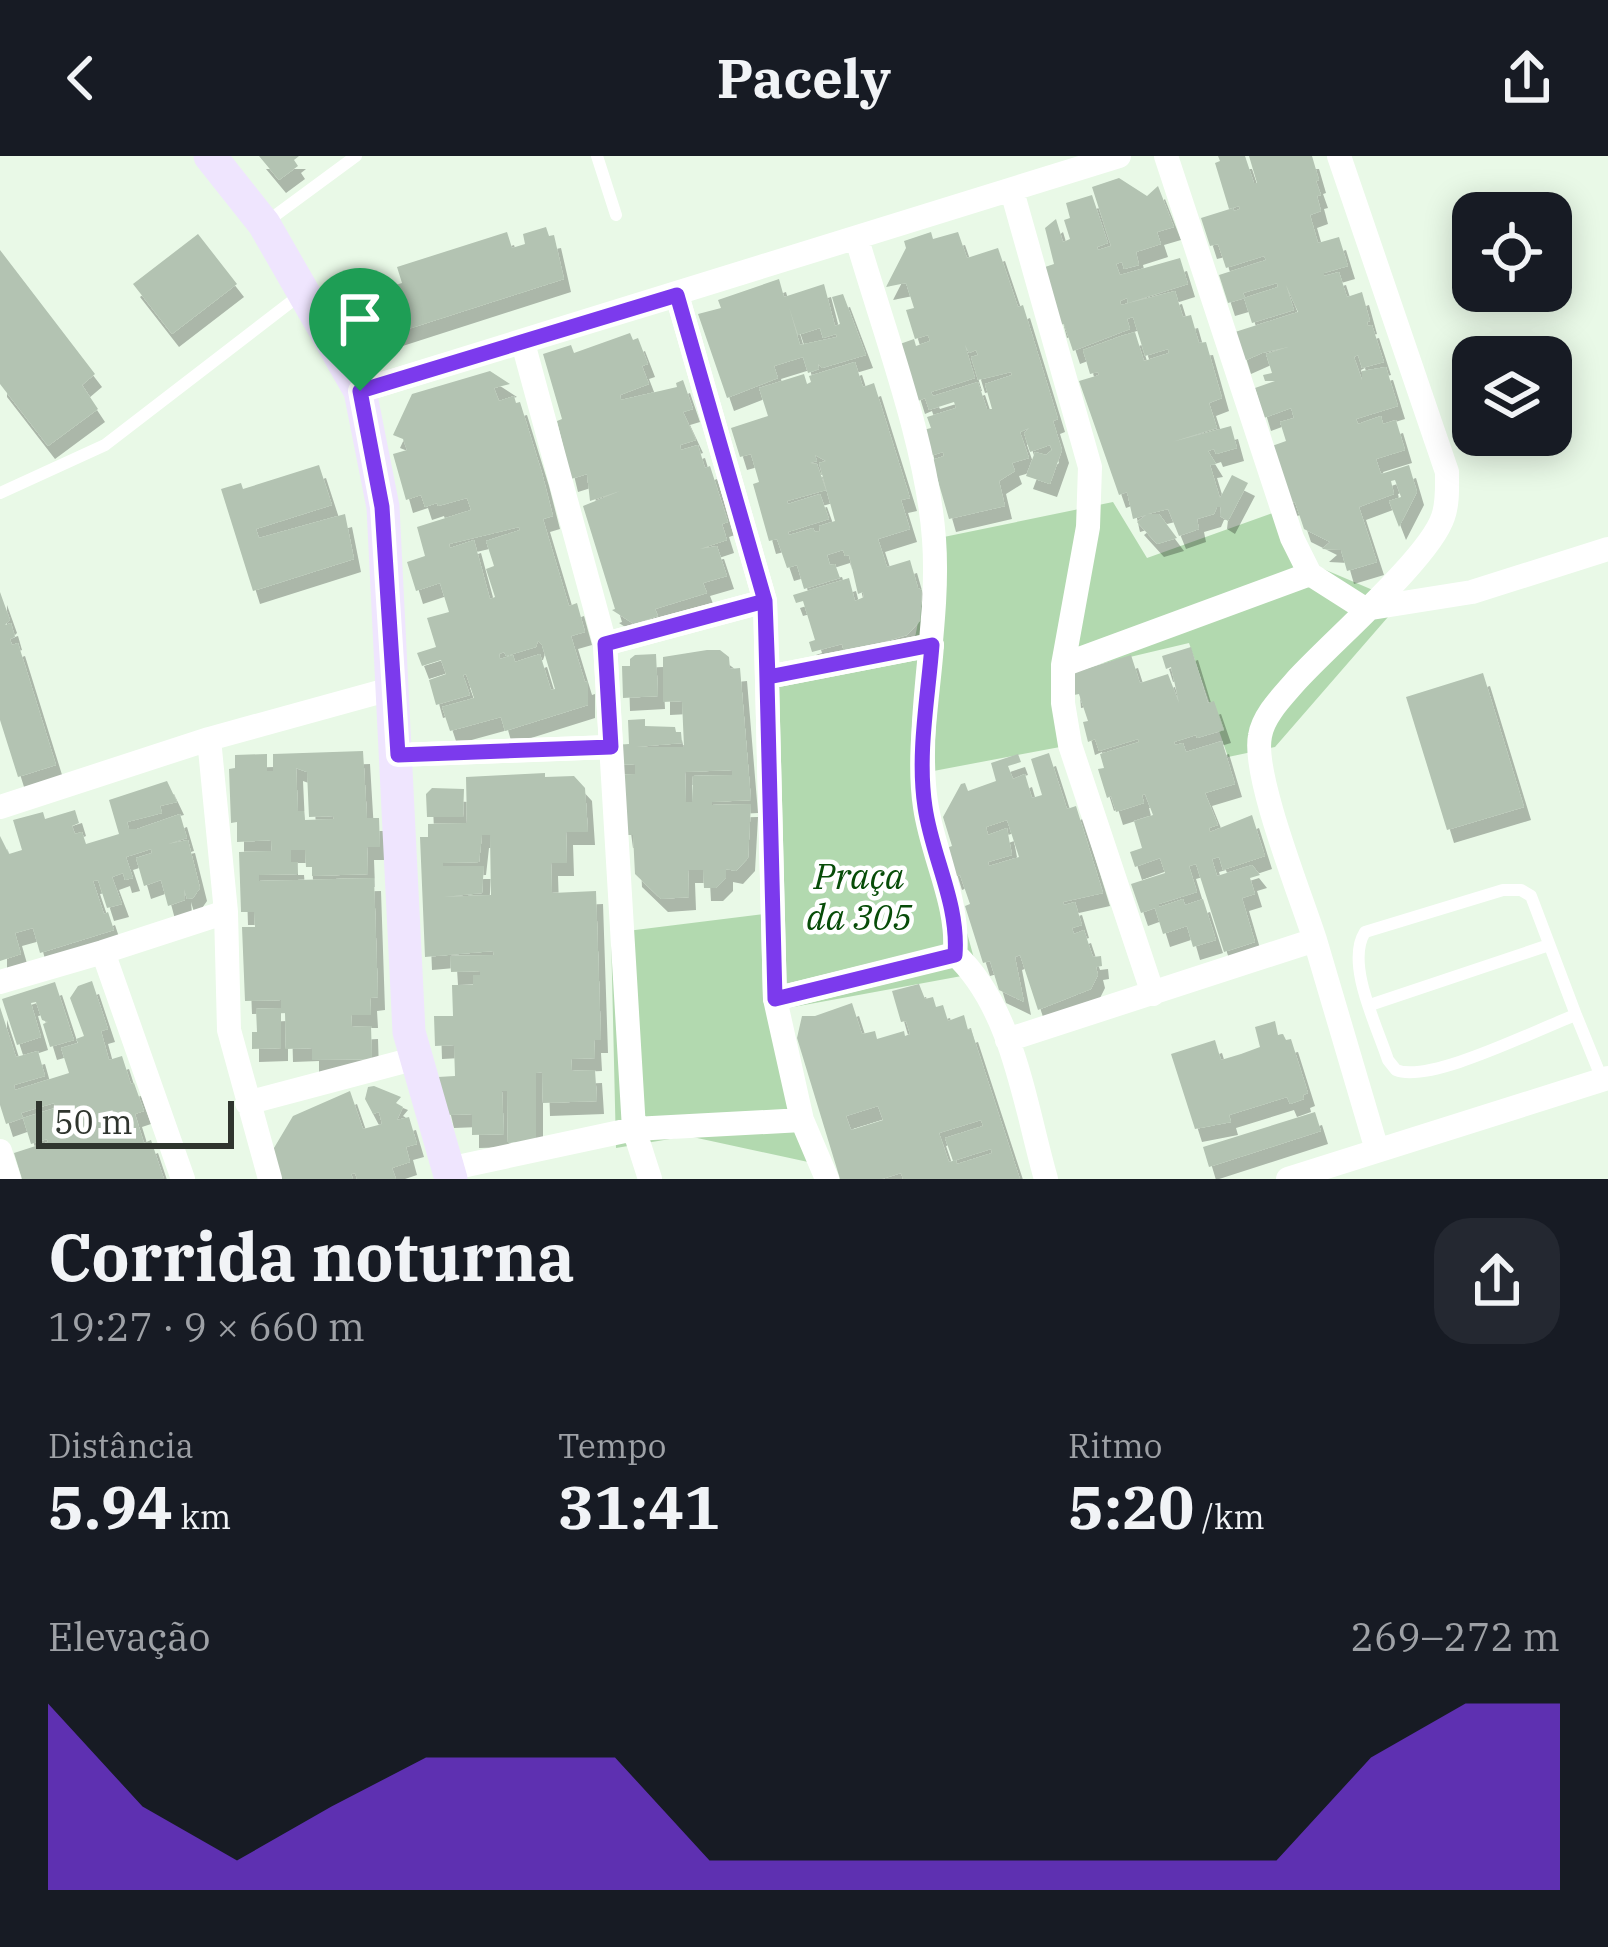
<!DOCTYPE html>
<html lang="pt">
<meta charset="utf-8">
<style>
body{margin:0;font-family:"IBM Plex Serif",serif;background:#242831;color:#f1f3f6;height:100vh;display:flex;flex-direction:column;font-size:45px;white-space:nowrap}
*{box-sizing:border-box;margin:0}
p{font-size:39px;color:#9ea1a6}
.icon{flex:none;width:66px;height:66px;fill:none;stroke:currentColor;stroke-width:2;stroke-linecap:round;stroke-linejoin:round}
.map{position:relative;height:1023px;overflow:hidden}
.sheet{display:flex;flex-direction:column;background:#171b24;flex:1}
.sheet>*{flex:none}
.tools{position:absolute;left:1452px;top:36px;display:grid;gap:24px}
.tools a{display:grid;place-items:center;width:120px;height:120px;border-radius:24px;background:#171b24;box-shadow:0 6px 30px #0003;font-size:60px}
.scale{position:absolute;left:36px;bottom:30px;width:198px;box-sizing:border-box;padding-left:12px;border:6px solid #2f352e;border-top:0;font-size:33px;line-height:42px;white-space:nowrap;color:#2f352e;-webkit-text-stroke:9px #fff;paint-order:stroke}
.pin{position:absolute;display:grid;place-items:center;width:102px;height:102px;color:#fff;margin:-123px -51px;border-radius:50% 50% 50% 0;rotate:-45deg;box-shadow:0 0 12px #0007}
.pin .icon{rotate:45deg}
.round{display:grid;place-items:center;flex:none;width:126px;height:126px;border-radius:36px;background:#242831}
.head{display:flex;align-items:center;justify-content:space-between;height:204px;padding:0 48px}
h1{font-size:66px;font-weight:800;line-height:90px}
.metrics{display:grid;grid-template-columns:repeat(3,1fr);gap:18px;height:204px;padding:12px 48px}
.metrics div{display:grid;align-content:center}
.metrics b{font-size:60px;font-weight:800}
.metrics small{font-size:33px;font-weight:400}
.metrics p{font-size:33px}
.chart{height:336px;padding:24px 48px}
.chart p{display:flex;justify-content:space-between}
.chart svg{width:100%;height:216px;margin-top:12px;fill:#7c3aed;opacity:.7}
header{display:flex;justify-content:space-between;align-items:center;height:156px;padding:0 48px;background:#171b24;font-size:54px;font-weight:800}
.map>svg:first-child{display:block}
</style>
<header><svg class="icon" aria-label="back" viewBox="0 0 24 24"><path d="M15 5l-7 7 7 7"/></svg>Pacely<svg class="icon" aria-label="share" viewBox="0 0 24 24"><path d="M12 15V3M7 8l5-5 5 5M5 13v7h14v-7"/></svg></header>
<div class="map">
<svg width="1608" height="1023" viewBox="0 0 1608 1023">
<defs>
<filter id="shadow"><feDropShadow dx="7" dy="13" stdDeviation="0" flood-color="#0004"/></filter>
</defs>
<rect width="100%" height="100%" fill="#e9f9e7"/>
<path fill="#b2d9af" d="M 1113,346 L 1147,402 L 1281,354 L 1300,403 L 1401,446 L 1275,591 L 1228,601 L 1189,487 L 1058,518 L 1060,591 L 923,617 L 978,817 L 788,852 L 822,1009 L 688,980 L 616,992 L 611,777 L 765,758 L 759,519 L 914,487 L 934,383 Z"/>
<path fill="#b3c3b2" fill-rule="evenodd" filter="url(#shadow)" d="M 259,0 L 299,0 L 294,4 L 298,10 L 279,24 Z
M 1218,0 L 1245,0 L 1254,27 L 1257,27 L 1249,0 L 1312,0 L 1319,24 L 1316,25 L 1321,39 L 1317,40 L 1321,55 L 1310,59 L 1318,87 L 1339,81 L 1348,110 L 1324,117 L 1324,120 L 1339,116 L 1347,141 L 1362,136 L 1370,165 L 1367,166 L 1368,170 L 1372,169 L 1384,206 L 1362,212 L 1358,199 L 1354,201 L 1362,224 L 1362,215 L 1386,211 L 1398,250 L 1356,263 L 1358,268 L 1381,260 L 1383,268 L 1396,264 L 1405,294 L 1376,303 L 1381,318 L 1409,309 L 1417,336 L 1399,371 L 1389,345 L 1401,341 L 1395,324 L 1391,325 L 1394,338 L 1359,351 L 1377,406 L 1347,415 L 1341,394 L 1322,393 L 1330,386 L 1304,373 L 1295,346 L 1289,347 L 1272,290 L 1286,285 L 1280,266 L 1294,262 L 1291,252 L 1264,262 L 1255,232 L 1275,225 L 1265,225 L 1263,219 L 1272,217 L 1266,198 L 1288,191 L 1262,197 L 1244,205 L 1235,176 L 1298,156 L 1286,129 L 1294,154 L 1252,167 L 1244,142 L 1278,131 L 1277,127 L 1243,137 L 1245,142 L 1228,147 L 1219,119 L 1266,104 L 1264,100 L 1226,112 L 1218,88 L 1210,90 L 1201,62 L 1233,52 L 1234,55 L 1240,53 L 1239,50 L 1229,53 L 1215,7 L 1220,5 Z
M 1119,22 L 1147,40 L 1158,30 L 1174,71 L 1157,76 L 1161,88 L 1136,96 L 1139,109 L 1124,113 L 1122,106 L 1116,108 L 1120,119 L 1180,102 L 1188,128 L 1128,147 L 1127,142 L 1120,145 L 1121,149 L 1175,135 L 1183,161 L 1191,159 L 1199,187 L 1206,186 L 1222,242 L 1209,247 L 1217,272 L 1172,286 L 1231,270 L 1237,292 L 1216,298 L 1214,293 L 1208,295 L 1216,308 L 1210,309 L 1220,342 L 1232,319 L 1248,327 L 1228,365 L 1220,360 L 1221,351 L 1217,351 L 1214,358 L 1197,363 L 1199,373 L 1179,380 L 1164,343 L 1168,353 L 1148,358 L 1159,358 L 1177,382 L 1157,388 L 1137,366 L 1146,359 L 1133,363 L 1127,336 L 1119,339 L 1079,225 L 1099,219 L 1098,216 L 1090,218 L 1083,194 L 1121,180 L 1135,176 L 1144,205 L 1169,197 L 1168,193 L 1145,200 L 1133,161 L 1127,163 L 1130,173 L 1073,195 L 1064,168 L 1060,169 L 1045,111 L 1054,108 L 1045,72 L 1056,63 L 1063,86 L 1070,83 L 1064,64 L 1070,62 L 1066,47 L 1092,39 L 1108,87 L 1097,91 L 1098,94 L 1111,90 L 1092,31 Z
M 546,71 L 549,80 L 554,79 L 564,123 L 377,183 L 367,149 L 363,150 L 361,130 L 386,122 L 389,131 L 402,127 L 397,111 L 507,76 L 512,92 L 525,88 L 523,78 Z
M 931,76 L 933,83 L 958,76 L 967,102 L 998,92 L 1018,151 L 1023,149 L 1058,263 L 1053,265 L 1062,294 L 1050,328 L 1026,320 L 1035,296 L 1046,299 L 1052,294 L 1050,289 L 1030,296 L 1024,277 L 1029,272 L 1020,276 L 1029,302 L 1012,307 L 1015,315 L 999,325 L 1005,350 L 949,363 L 932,304 L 944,300 L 943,296 L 930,300 L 923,274 L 931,272 L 927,261 L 956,252 L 954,246 L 929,254 L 925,242 L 918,245 L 900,188 L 914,183 L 916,190 L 930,185 L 928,179 L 915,183 L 906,154 L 914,152 L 906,127 L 886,131 L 906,92 L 904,85 ZM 965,189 L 969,197 L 976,194 L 978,199 L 971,201 L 978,224 L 1011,216 L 1012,219 L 985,228 L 992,253 L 987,253 L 978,226 L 933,240 L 931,236 L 975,222 Z
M 198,78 L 237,128 L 172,178 L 133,128 Z
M 0,94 L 95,218 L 82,229 L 98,253 L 48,290 L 0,228 Z
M 779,123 L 784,141 L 824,128 L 835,170 L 840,168 L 832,141 L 843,138 L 866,199 L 822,212 L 818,208 L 819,213 L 808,217 L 803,201 L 774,210 L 778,222 L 727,242 L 698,158 L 721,152 L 718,144 ZM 789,151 L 798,179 L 820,172 L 823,182 L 836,178 L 837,181 L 800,189 Z
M 630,177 L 633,184 L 638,182 L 648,208 L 642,210 L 649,228 L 620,239 L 621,244 L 677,231 L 676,227 L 683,224 L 693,253 L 683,256 L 696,284 L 680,289 L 681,294 L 698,289 L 705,312 L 710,310 L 728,366 L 722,368 L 727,384 L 700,393 L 717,390 L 727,420 L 703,427 L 707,437 L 655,453 L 658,460 L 634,468 L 612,454 L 615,453 L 583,350 L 620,335 L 590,345 L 587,318 L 571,323 L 557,265 L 562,263 L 543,198 L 571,189 L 574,197 Z
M 855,206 L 863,231 L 874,227 L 910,342 L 901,344 L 910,373 L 878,383 L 887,411 L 910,404 L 918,432 L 922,434 L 920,465 L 907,479 L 873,489 L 844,496 L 842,488 L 812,496 L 809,486 L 815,484 L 803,445 L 796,447 L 793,439 L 849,422 L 855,445 L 864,441 L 863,436 L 858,438 L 849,399 L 845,400 L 843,394 L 827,399 L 830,409 L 835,408 L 840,422 L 804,433 L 797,409 L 787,412 L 777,383 L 769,385 L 753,328 L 759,326 L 751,298 L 740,301 L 731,272 L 768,260 L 759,232 L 804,218 L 807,228 L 811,226 L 809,220 ZM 815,299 L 826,305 L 819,307 L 835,365 L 819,370 L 820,375 L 815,376 L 813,372 L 789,379 L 788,376 L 829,363 L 820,338 L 788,348 L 787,345 L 826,334 L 817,308 L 810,307 L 817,305 Z
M 490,215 L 510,228 L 494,232 L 499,245 L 514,240 L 516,247 L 520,246 L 542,317 L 553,360 L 543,363 L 569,450 L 577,447 L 585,476 L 571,480 L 585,526 L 588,525 L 588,549 L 505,575 L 501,561 L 450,575 L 442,551 L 474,542 L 466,518 L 463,519 L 470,539 L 436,549 L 429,524 L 446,518 L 441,504 L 422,510 L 417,497 L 436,491 L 427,462 L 449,456 L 440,427 L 416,435 L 407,406 L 425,400 L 417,371 L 471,354 L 467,342 L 438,350 L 437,347 L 425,351 L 421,339 L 406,344 L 393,298 L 407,294 L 403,283 L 393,279 L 412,238 ZM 519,371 L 520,374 L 486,385 L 494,410 L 486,413 L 495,441 L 490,443 L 474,384 L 450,392 L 449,388 ZM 538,485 L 542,489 L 555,533 L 551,534 L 540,498 L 515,506 L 513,499 L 500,503 L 499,498 L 504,496 L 506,500 L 536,491 Z
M 319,309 L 332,349 L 256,373 L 259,382 L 345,358 L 354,403 L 253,435 L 221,333 L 241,327 L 243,333 Z
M 0,436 L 10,464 L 5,469 L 11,467 L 15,481 L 10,483 L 12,489 L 18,487 L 56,609 L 18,621 L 0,564 Z
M 1191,491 L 1208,547 L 1214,545 L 1224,574 L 1197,582 L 1196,579 L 1174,586 L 1175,589 L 1183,587 L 1186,596 L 1222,585 L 1235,628 L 1205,637 L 1218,669 L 1209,672 L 1210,676 L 1252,659 L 1265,700 L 1223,714 L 1219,701 L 1212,703 L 1217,720 L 1252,709 L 1260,719 L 1250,722 L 1255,738 L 1242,742 L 1255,786 L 1224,796 L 1196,708 L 1189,710 L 1197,736 L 1159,748 L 1159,751 L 1183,743 L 1185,749 L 1203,743 L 1216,784 L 1193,791 L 1187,770 L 1163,778 L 1155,752 L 1141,757 L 1131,728 L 1165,717 L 1160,702 L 1135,711 L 1130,696 L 1142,692 L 1134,665 L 1153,659 L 1145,638 L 1142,639 L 1144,647 L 1116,656 L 1111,640 L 1107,642 L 1098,613 L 1104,612 L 1100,598 L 1139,586 L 1138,583 L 1099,595 L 1095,583 L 1088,586 L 1083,566 L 1088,565 L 1079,538 L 1074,539 L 1072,517 L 1131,499 L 1140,527 L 1168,518 L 1179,547 L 1171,511 L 1166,513 L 1162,500 Z
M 707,494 L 720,494 L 729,501 L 730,513 L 740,512 L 751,644 L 712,646 L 712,649 L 751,648 L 748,702 L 736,715 L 726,713 L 726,722 L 716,732 L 704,732 L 703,714 L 688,714 L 689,741 L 661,743 L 635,718 L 633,679 L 626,679 L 618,619 L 635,618 L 635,608 L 615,609 L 614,589 L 629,588 L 628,564 L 645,563 L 645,570 L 675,571 L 676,576 L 681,576 L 682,587 L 636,591 L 684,591 L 682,545 L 663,546 L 663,501 ZM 732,614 L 732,619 L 693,620 L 692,646 L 686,646 L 685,616 Z
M 656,498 L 658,540 L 623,542 L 622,510 L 630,510 L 630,503 L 635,499 Z
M 1483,517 L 1524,651 L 1447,674 L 1406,541 Z
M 363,595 L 367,662 L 379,662 L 380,691 L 367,691 L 368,718 L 312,720 L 312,711 L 306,711 L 305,694 L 291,694 L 291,706 L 297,706 L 298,718 L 259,719 L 259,725 L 374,722 L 378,841 L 370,842 L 371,859 L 351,859 L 352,871 L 371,870 L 372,903 L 312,904 L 312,892 L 286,893 L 285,857 L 281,857 L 281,892 L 252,893 L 252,876 L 257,876 L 256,853 L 281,852 L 281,844 L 245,845 L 242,771 L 255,771 L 254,756 L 241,756 L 239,696 L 272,695 L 271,684 L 237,686 L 237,666 L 231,667 L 229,613 L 235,612 L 235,599 L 267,598 L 267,615 L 273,615 L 273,598 ZM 296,612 L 307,616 L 309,661 L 333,660 L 334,663 L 305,664 L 304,655 L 298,655 Z
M 1049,597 L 1067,653 L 1076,650 L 1103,737 L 1063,746 L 1064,749 L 1075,746 L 1082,769 L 1072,772 L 1074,778 L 1084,774 L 1093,801 L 1101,800 L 1102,810 L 1096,811 L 1098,819 L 1091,833 L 1038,854 L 1020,799 L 1015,801 L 1024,846 L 999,834 L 990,805 L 983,807 L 965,750 L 970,748 L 960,719 L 955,721 L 946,692 L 952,690 L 943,661 L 961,628 L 965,627 L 968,635 L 996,625 L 991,607 L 1018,598 L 1021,606 L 1008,610 L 1013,623 L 1025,618 L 1032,642 L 1042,639 L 1031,603 ZM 1007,664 L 1019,701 L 989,710 L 988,706 L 1012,699 L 1007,672 L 988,679 L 986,671 Z
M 545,617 L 545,621 L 574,620 L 585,632 L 588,676 L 566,676 L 567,707 L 551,707 L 552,737 L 596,735 L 601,884 L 594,884 L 595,902 L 571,903 L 572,915 L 595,914 L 597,945 L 543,947 L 542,916 L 536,917 L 536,985 L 508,987 L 507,935 L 502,935 L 504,978 L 472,979 L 472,958 L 447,959 L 438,921 L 455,920 L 454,889 L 435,890 L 434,860 L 453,860 L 452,829 L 473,829 L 473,819 L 480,819 L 480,815 L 451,816 L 450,800 L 494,799 L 493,795 L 425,801 L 420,681 L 428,681 L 428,668 L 467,667 L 466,621 ZM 482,679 L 490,679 L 491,739 L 444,741 L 482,737 L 484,710 L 443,710 L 443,707 L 479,706 Z
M 167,625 L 177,646 L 160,650 L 162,657 L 127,666 L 129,673 L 137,673 L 180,658 L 187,682 L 168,688 L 188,684 L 200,732 L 193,742 L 187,743 L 184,733 L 185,744 L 168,750 L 161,724 L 144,730 L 136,702 L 152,697 L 151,693 L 126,701 L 133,722 L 125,724 L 123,717 L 112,721 L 122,748 L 107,752 L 98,724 L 93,725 L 104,758 L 108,756 L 114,774 L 40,797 L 33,772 L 15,777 L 21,798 L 0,805 L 0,680 L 9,698 L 22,694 L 13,664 L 43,656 L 45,663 L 75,654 L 79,667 L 72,670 L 75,678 L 82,676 L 86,688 L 119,678 L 109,644 Z
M 432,632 L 464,633 L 463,661 L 427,661 L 426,638 Z
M 92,825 L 108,873 L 101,875 L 109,904 L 122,900 L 131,928 L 134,927 L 144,955 L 135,958 L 144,987 L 151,984 L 164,1023 L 22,1023 L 14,997 L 48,986 L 47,983 L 31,988 L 23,962 L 55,952 L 54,947 L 21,957 L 23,962 L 6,968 L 0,949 L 0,851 L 16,901 L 38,895 L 45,920 L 14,929 L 15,934 L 69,917 L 61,892 L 78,887 L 76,883 L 84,880 L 70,842 L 78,830 Z
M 55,826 L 74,884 L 50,891 L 43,868 L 48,866 L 42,864 L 36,846 L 31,847 L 41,881 L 17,889 L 2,843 Z
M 919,828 L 925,843 L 933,841 L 936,851 L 943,849 L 948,865 L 964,859 L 968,874 L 971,873 L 1020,1023 L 903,1023 L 901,1017 L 882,1023 L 840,1023 L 797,882 L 802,860 L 815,860 L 852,847 L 862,878 L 875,875 L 877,883 L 904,875 L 905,880 L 910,878 L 906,865 L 901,866 L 892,835 ZM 878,950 L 883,964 L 851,974 L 846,960 ZM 981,964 L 983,970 L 945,982 L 953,1005 L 991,993 L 992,997 L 957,1008 L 956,1004 L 949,1006 L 939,977 Z
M 1275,865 L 1278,879 L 1283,878 L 1286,884 L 1291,883 L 1308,937 L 1303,939 L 1304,943 L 1290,948 L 1287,941 L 1229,959 L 1231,966 L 1195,973 L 1171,898 L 1215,884 L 1221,904 L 1241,898 L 1260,891 L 1255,871 Z
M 374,930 L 401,941 L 396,947 L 403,951 L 397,964 L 409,961 L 417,988 L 406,991 L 410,1006 L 392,1012 L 396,1023 L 357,1023 L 355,1017 L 351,1018 L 353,1023 L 280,1023 L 271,997 L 293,960 L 350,935 L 363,973 L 382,968 L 379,956 L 373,958 L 365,943 L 368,931 Z
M 1315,956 L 1321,975 L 1209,1011 L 1203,991 Z"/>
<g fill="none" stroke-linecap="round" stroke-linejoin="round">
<path stroke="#fff" stroke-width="12" d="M 597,0 L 616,59
M 265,67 L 356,0
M 0,337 L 105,289 L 300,139
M 1503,734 L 1521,734 L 1531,740 L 1576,859 C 1539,872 1431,928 1396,914 L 1388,904 C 1377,870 1345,807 1365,776 Z
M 1370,849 L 1549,789
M 1576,859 L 1602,923"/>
<path stroke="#fff" stroke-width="24" d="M 1166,0 L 1292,382 L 1310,418 L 1365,453
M 1012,35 L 1090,311 L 1088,371 L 1063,509 L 1063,547 L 1070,589 L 1153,838
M 857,83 C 884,176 927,288 934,383 C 940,465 918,548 924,629 C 928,687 960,740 955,798 C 1013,852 1025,950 1046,1023
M 677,139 L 765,445 L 775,843 L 802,964 L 827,1023
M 523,187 L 605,488 L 634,973 L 650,1023
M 360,235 L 1119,0
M 1365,453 L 1472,436 L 1608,393
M 605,488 L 765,445
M 1063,509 L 1310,418
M 768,521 L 932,489
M 209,583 L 226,756 L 229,874 L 270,1023
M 397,599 L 611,591
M 0,651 L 209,583 L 394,532
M 1315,784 L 1377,994
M 103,796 L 226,756
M 0,826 L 103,796 L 183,1023
M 775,843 L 955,798
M 1007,884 L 1315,784 C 1301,740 1252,619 1260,580 C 1263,560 1282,541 1295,526 C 1329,488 1429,403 1443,361 C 1448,347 1447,331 1447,316 L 1339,0
M 247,947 L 417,902
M 0,995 L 9,1023
M 448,1013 L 634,973 L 802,964
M 1288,1023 L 1608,922"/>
<path stroke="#efe5fe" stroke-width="33" d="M 210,0 L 264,68 L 360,235 L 383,351 L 409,876 L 451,1023"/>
</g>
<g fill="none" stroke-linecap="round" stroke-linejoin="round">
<g stroke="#fff" stroke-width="24">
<path id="route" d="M 360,235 L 382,351 L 398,599 L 611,591 L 605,488 L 765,445 L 768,521 L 932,489 C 928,542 917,598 925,651 C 932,701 959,747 955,799 L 775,843 L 765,445 L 677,139 L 360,235"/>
</g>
<use href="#route" stroke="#7c3aed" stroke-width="15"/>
</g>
<g text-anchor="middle" stroke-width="9" stroke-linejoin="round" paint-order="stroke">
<g font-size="36" font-style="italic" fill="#074c08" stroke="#fff">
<text x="859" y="733">Praça<tspan x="859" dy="41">da 305</tspan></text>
</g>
</g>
</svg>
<div class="tools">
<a><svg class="icon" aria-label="locate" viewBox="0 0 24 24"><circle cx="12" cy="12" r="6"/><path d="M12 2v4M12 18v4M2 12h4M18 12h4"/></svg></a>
<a><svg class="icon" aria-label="layers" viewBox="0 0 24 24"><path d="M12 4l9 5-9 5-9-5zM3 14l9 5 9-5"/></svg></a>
</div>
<div class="scale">50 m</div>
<div class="pin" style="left:360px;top:235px;background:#1e9e55"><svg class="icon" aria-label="arrive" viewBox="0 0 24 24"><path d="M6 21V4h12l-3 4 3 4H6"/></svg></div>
</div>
<section class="sheet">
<div class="head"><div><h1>Corrida noturna</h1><p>19:27 · 9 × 660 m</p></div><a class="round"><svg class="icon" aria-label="share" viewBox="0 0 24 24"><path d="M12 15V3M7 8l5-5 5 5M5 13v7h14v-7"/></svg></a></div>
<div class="metrics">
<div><p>Distância</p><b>5.94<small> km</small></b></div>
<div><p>Tempo</p><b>31:41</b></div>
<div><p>Ritmo</p><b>5:20<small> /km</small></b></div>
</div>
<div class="chart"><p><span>Elevação</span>269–272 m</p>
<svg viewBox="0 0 160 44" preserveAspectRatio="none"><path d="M0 44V6L10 27L20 38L30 27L40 17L50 17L60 17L70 38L80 38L90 38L100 38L110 38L120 38L130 38L140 17L150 6L160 6V44z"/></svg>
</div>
</section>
